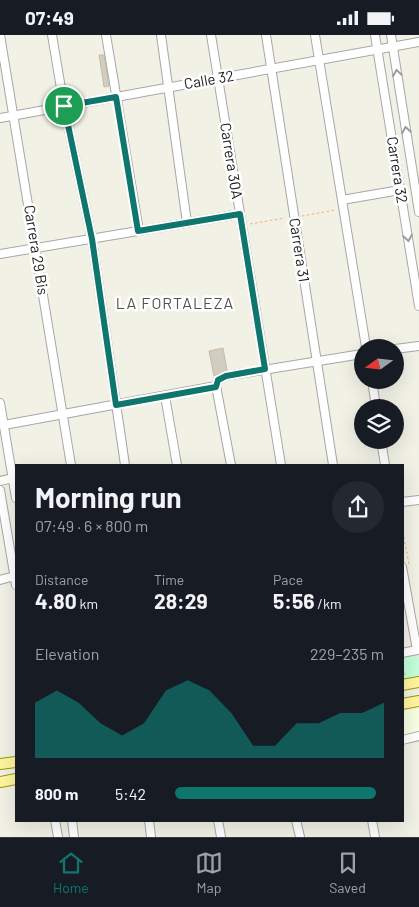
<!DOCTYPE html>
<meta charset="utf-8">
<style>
body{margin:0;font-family:Barlow,sans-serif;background:#242831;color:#f1f3f6;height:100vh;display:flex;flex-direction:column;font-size:19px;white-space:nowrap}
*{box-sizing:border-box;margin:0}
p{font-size:16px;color:#9ea1a6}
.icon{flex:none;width:28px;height:28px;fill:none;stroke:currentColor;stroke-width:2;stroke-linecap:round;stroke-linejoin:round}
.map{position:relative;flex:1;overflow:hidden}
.panel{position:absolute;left:15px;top:429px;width:389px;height:358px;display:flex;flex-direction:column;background:#171b24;border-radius:0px;box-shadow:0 5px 20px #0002}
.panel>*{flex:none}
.needle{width:32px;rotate:255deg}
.fabs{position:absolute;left:354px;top:304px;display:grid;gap:10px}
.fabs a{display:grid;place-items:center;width:50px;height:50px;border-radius:50%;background:#171b24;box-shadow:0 5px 20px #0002;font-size:25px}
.pin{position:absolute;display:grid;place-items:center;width:42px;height:42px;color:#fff;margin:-21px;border:2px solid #fff;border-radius:50%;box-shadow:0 1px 5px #0007}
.round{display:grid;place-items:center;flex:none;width:52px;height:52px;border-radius:26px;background:#242831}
.head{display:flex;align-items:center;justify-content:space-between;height:85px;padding:0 20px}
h1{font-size:28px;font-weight:700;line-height:38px}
.metrics{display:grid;grid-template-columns:repeat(3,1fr);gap:8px;height:85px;padding:5px 20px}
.metrics div{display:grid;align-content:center}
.metrics b{font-size:21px;font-weight:700}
.metrics small{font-size:14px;font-weight:400}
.metrics p{font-size:14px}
.chart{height:140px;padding:10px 20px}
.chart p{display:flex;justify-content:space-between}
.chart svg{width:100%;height:90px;margin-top:5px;fill:#0f766e;opacity:.7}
ul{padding:0 20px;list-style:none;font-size:16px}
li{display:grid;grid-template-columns:80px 60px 1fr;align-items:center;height:38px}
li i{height:12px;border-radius:6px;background:#0f766e}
.status{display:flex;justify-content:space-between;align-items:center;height:35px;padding:0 25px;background:#171b24;direction:ltr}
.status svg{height:14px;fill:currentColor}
.dock{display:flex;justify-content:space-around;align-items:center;height:70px;border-top:1px solid #363941;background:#171b24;font-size:14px;color:#9ea1a6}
.dock a{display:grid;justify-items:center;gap:2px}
.dock .current{color:#0f766e}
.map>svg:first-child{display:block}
</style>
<div class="status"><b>07:49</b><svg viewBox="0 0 49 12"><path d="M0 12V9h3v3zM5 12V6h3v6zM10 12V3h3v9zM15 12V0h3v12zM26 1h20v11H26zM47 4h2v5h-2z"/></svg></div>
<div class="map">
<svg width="419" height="802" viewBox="0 0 419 802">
<rect width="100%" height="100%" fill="#f2f1e6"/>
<path fill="#f6ffe2" d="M 419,666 L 419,701 L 403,705 L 403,669 Z"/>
<path fill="#c1fed9" d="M 417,615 L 419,625 L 419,647 L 403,650 L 402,618 Z"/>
<path fill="#d2cdbf" stroke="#c5bea7" d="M 99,20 L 104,20 L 109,51 L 104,52 Z
M 223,313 L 227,335 L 214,341 L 209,316 Z"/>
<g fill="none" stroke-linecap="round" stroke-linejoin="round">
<g stroke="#a7a7a7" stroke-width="10">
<path id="minor" d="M 0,0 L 71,430
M 52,0 L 64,71 L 92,204 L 125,430
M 106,0 L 139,196
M 161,0 L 187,188
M 211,0 L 281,430
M 266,0 L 333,430
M 315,0 L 366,312
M 375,0 L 419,271
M 391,0 L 419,177
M 0,83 L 419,7
M 342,165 L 400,155
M 0,219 L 240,179
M 395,314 L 419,311
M 372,345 L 376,372
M 216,351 L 218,345 L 226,341 L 362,319
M 216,351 L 231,430
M 165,361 L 177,430
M 0,368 L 16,463
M 4,390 L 216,351
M 381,405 L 385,430
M 0,446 L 13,443
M 0,455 L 16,550
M 402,467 L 419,465
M 402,532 L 417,615 L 402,618
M 0,545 L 15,541
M 402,705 L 419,701
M 55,785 L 58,802
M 72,785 L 74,802
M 149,785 L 151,802
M 218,785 L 221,802
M 296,785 L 300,802
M 372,785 L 375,802"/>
</g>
<g stroke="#9d9b00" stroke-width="12">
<path id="major" d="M 402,650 L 419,647
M 402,669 L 419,666
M 0,729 L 16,727
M 0,747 L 16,744"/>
</g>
<path stroke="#ffa96a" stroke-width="1" stroke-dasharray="2.5 2.5" stroke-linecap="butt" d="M 302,181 L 335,175
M 250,189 L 285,183
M 402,492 L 409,529
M 402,628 L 405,640"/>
<use href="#minor" stroke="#fff" stroke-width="8"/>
<use href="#major" stroke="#fff49e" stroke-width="10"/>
</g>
<defs><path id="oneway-chevron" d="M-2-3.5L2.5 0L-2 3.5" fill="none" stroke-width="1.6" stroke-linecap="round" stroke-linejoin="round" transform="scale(1.25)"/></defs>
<g stroke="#9b9b9b">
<use href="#oneway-chevron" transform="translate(397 38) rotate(-98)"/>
<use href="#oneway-chevron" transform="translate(406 95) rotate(-99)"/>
<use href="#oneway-chevron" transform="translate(408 203) rotate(81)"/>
</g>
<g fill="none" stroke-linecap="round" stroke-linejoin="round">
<g stroke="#fff" stroke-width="10">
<path id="route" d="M 116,62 L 138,196 L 240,179 L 265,334 L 226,341 L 218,345 L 216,352 L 116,370 L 92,204 L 64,71 Z"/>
</g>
<use href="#route" stroke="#0f766e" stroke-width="6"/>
</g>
<g text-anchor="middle" stroke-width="5" stroke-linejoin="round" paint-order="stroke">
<g font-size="15" fill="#202020" stroke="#fff">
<text transform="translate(209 45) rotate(-10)" y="5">Calle 32</text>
<text transform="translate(231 126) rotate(81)" y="5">Carrera 30A</text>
<text transform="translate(397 135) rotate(81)" y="5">Carrera 32</text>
<text transform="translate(36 215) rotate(81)" y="5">Carrera 29 Bis</text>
<text transform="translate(299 215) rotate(81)" y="5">Carrera 31</text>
</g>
<g font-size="16" letter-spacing="1" fill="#535353" stroke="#fff">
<text x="175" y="274">LA FORTALEZA</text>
</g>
</g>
</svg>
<div class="fabs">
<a><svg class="needle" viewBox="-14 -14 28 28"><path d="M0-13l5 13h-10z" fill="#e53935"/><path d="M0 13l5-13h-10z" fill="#9ea1a6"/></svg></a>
<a><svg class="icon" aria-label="layers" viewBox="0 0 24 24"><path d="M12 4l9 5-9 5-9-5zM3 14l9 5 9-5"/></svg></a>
</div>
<div class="pin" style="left:64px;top:71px;background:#1e9e55"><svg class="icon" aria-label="arrive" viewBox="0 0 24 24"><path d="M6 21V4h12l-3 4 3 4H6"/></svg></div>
<section class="panel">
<div class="head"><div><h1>Morning run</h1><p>07:49 · 6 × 800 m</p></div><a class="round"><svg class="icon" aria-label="share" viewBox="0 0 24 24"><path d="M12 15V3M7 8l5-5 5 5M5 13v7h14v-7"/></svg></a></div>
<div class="metrics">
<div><p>Distance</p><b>4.80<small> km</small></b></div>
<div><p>Time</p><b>28:29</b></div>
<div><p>Pace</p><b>5:56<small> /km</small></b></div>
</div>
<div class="chart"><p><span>Elevation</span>229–235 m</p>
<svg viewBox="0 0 160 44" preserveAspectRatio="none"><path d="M0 44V17L10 11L20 17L30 27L40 33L50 27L60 11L70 6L80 11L90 22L100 38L110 38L120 27L130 27L140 22L150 22L160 17V44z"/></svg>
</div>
<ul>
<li><b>800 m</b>5:42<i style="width:96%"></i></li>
</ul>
</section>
</div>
<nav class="dock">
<a class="current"><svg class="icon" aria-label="home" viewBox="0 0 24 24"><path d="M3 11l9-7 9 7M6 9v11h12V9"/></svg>Home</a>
<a><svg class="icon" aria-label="map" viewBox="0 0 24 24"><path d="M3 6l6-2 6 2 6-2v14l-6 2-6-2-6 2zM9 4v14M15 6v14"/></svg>Map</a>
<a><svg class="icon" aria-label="saved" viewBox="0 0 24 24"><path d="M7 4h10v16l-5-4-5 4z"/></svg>Saved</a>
</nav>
